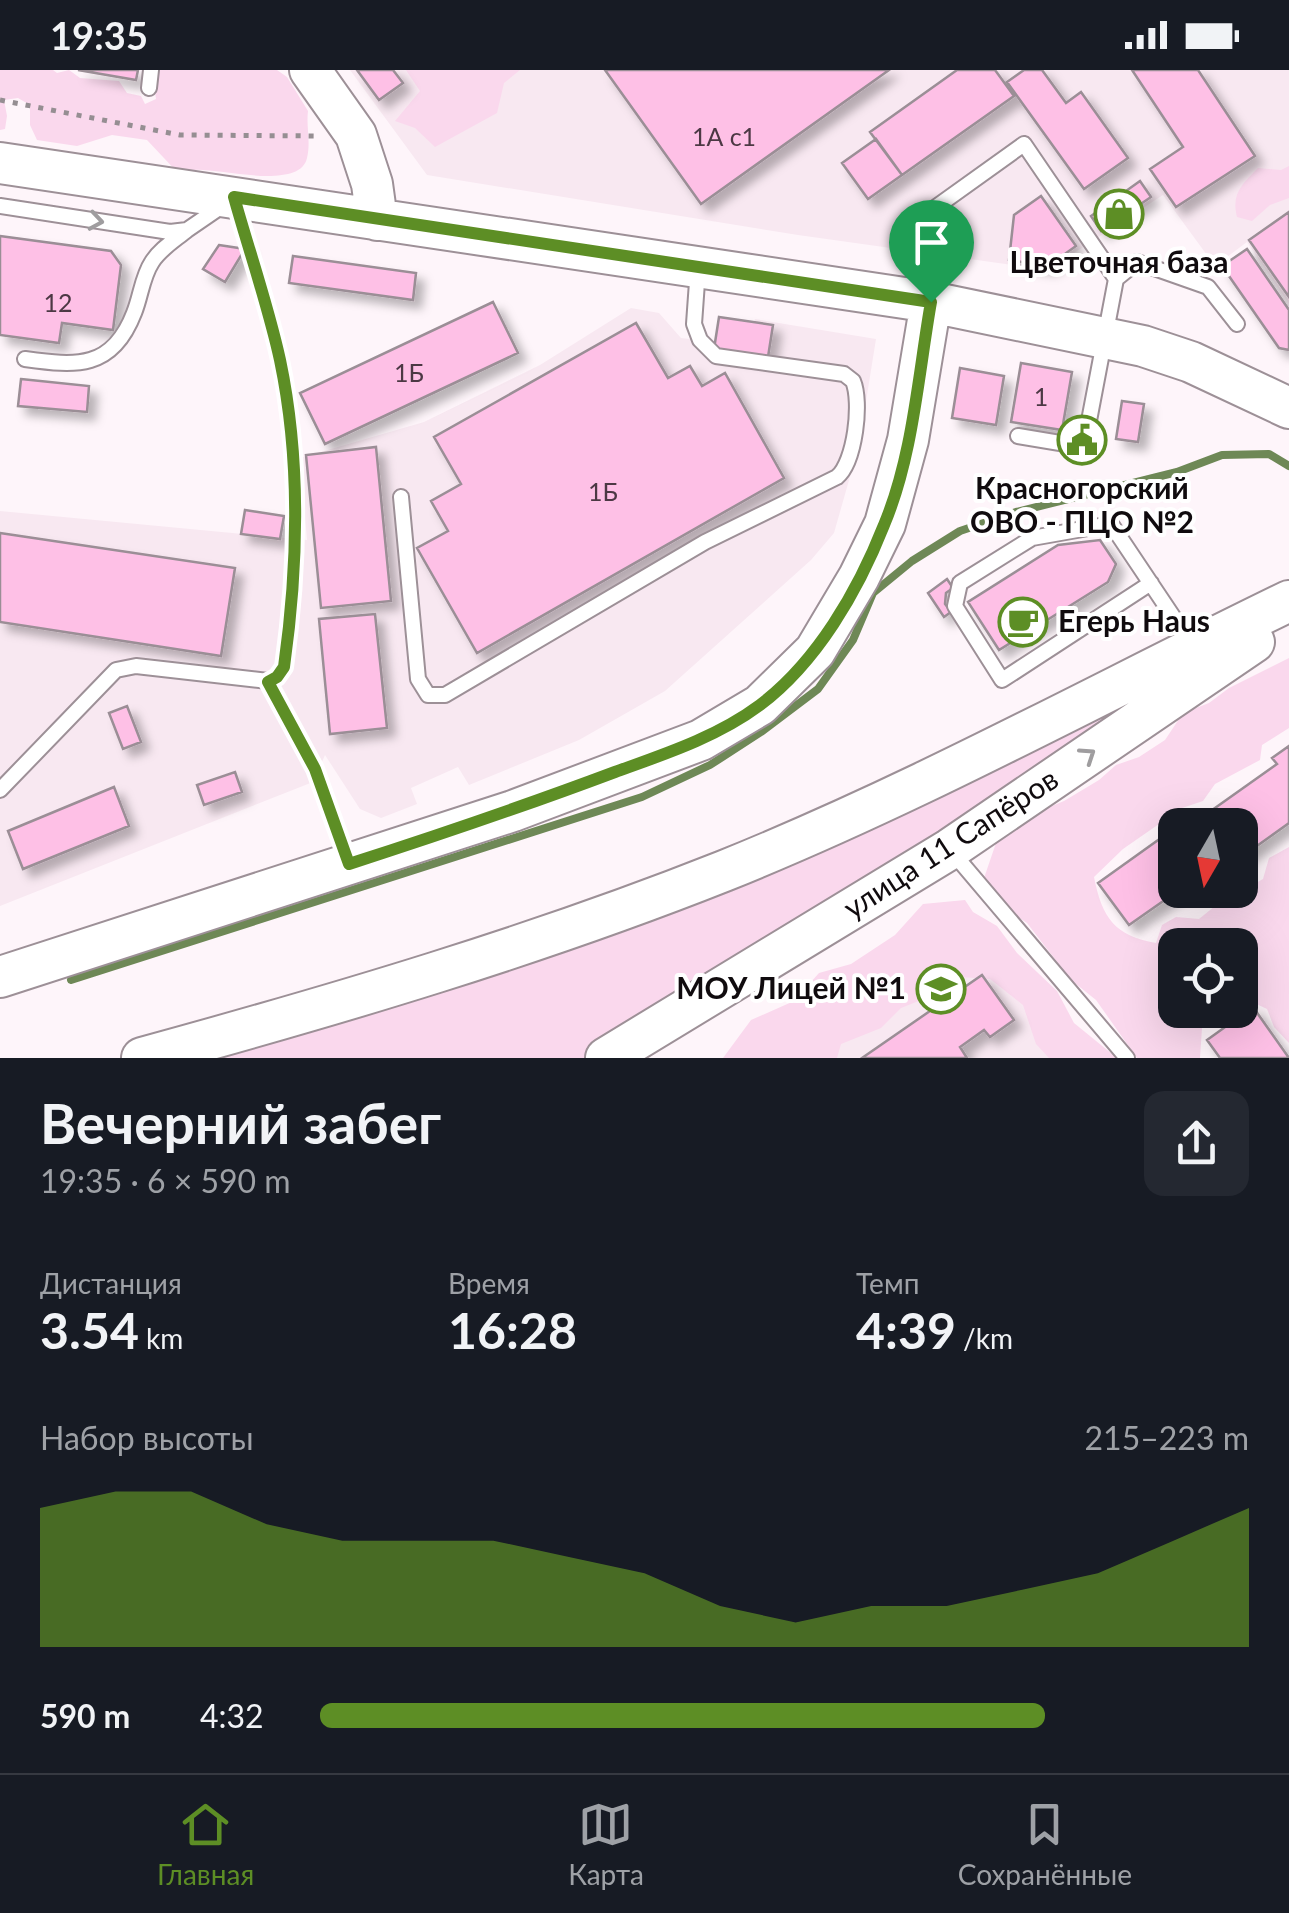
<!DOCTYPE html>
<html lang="ru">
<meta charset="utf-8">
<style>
body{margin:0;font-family:Lato,sans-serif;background:#242831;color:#f1f3f6;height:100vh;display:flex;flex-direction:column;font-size:38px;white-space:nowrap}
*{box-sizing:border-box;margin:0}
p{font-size:32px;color:#9ea1a6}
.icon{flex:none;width:55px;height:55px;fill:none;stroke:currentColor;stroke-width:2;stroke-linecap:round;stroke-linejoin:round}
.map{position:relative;height:988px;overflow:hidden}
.details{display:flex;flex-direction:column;background:#171b24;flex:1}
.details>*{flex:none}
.needle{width:65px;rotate:189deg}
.controls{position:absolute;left:1158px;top:738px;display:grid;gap:20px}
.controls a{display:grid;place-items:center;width:100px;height:100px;border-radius:20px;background:#171b24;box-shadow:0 10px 40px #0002;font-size:50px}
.pin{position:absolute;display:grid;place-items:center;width:85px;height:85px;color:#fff;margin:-102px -42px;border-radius:50% 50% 50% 0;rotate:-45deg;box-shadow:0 0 10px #0007}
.pin .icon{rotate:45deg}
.round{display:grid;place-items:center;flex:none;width:105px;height:105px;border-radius:20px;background:#242831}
.summary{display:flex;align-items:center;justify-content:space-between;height:170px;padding:0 40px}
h1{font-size:55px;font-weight:700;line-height:75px}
.figures{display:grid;grid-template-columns:repeat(3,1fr);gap:15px;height:170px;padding:10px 40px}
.figures div{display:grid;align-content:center}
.figures b{font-size:50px;font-weight:700}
.figures small{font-size:28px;font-weight:400}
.figures p{font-size:28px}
.chart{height:280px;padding:20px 40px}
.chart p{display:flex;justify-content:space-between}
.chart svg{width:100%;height:180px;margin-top:10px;fill:#5d8e25;opacity:.7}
ul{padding:0 40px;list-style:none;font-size:32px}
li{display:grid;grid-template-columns:160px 120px 1fr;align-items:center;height:75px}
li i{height:25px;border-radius:12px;background:#5d8e25}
.status{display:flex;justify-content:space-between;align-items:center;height:70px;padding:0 50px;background:#171b24;direction:ltr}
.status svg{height:28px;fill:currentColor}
.tab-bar{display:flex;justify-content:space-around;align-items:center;height:140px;border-top:2px solid #363941;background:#171b24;font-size:28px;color:#9ea1a6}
.tab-bar a{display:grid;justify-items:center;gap:5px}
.tab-bar .selected{color:#5d8e25}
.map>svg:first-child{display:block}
</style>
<div class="status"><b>19:35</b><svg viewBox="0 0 49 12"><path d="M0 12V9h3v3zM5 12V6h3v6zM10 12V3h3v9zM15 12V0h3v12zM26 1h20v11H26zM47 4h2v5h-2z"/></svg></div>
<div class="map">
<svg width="1289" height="988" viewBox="0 0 1289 988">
<defs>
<filter id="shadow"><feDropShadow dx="8" dy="8" stdDeviation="5" flood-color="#0004"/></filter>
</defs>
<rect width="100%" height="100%" fill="#fef5fa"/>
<path fill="#f8e8f1" d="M 350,0 L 1289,0 L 1289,234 L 1247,172 L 1215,196 L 1163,125 L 1048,200 L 798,165 L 427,105 Z
M 631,238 L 659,243 L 681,268 L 715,272 L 719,247 L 754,252 L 755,249 L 876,269 L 859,375 L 834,463 L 811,490 L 665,621 L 579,670 L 469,715 L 458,697 L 411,718 L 417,734 L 381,748 L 360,739 L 325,685 L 313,712 L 0,836 L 0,441 L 307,470 L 300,388 L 424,352 L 540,295 Z
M 968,851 L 1075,988 L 754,988 Z"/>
<path fill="#fad8ed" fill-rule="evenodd" d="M 0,0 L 53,0 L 57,3 L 69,0 L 80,8 L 119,11 L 127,23 L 141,26 L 145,34 L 156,29 L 154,15 L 160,0 L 277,0 L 287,7 L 308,41 C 306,57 311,71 307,88 C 300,121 218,98 195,100 C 189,100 184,102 179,104 L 147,70 L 112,65 L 77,76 L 37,70 L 30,55 L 30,35 L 18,28 L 4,30 L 7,46 L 5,59 L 0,60 Z
M 406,0 L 520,0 L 504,13 L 497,43 L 435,77 L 415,58 L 395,51 L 420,21 Z
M 1289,96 L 1289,128 L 1270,135 L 1252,151 L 1237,147 C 1231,124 1242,114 1258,98 L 1281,100 Z
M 1289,588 L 1289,658 L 1262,675 L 1260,690 L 1215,714 L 1203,731 L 1182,738 L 1123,779 L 1094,807 C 1102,848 1115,866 1156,873 L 1162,855 L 1176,847 L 1199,849 L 1215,836 L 1263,809 L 1269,788 L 1289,777 L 1289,973 L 1274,957 L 1267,939 L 1250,931 L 1243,940 L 1220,945 L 1202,958 L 1200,988 L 1137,988 L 1096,930 L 1071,910 L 1027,853 L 1002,836 L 983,811 L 996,773 L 1030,745 L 1064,731 L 1099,710 L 1116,695 L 1139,687 L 1165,670 L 1183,643 L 1209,633 L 1229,618 ZM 1175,875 L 1240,875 L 1240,940 L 1175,940 Z
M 1197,598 L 741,896 L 584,988 L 212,988 L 873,757 L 1023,687 Z
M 965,830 L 973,842 L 997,856 L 1017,883 L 1057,921 L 1074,953 L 1117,988 L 1049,988 L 1036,974 L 1023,935 L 990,909 L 960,907 L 936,924 L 901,938 L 881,958 L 841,974 L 837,988 L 723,988 L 751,950 L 794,931 L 819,903 L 851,894 L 895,865 L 923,834 Z"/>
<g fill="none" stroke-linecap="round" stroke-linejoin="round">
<path stroke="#6e8856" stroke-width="8" d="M 71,910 L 642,727 L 710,695 L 761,662 L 818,619 L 853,570 L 873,523 L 912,491 L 960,461 L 1016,442 L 1177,402 L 1222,385 L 1269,384 L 1289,396"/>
</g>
<path fill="#fec0e6" stroke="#9b8e96" stroke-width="2.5" filter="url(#shadow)" d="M 78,0 L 138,0 L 136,10 Z
M 357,0 L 393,0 L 403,13 L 379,30 Z
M 605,0 L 889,0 L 701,134 Z
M 957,0 L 995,0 L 1014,26 L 902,105 L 870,62 Z
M 1024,0 L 1042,0 L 1066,33 L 1081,22 L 1128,88 L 1084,119 L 1007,12 Z
M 1132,0 L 1198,0 L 1255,86 L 1176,137 L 1150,99 L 1183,77 Z
M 876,69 L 902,105 L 868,129 L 842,93 Z
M 1140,111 L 1151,127 L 1101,161 L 1091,146 Z
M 1041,126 L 1076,176 L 1048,196 L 1009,190 L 1014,145 Z
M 1289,142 L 1289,227 L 1249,170 Z
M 0,166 L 111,181 L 121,195 L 113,260 L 62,253 L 59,273 L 0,265 Z
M 219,175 L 245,179 L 225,212 L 203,199 Z
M 1247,179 L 1289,240 L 1289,280 L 1279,278 L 1222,196 Z
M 293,186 L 416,203 L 413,230 L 289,213 Z
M 493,232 L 518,283 L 325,374 L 300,323 Z
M 719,247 L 773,255 L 768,287 L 714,279 Z
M 636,253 L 668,308 L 690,296 L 702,316 L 725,303 L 784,408 L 477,583 L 417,478 L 448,461 L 431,431 L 461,414 L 434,367 Z
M 1021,293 L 1072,302 L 1062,360 L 1011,352 Z
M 960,298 L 1004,306 L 996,355 L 952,348 Z
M 21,309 L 89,316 L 87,342 L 18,336 Z
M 1122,331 L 1144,334 L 1138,372 L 1116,369 Z
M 376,377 L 391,531 L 321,538 L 306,385 Z
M 245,440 L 284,446 L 280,469 L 241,464 Z
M 0,463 L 235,498 L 221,586 L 0,552 Z
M 1100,470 L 1116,494 L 1108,512 L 999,580 L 968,532 L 1058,475 Z
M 947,509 L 953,518 L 946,523 L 945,534 L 951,542 L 944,547 L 928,523 Z
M 375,544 L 387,658 L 330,664 L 319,549 Z
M 127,636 L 141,672 L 123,679 L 109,643 Z
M 1289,676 L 1289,753 L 1240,788 L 1240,755 L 1191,755 L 1277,694 L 1272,688 Z
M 235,702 L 242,722 L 204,735 L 197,715 Z
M 114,717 L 129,756 L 23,799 L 8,761 Z
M 1175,758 L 1175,820 L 1179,820 L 1129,855 L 1098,813 Z
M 982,905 L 1014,950 L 990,967 L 984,960 L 960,977 L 967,988 L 862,988 Z
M 1253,937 L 1289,988 L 1220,988 L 1207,970 Z"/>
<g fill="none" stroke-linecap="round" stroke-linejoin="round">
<g stroke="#9d9097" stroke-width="18">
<path id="lane" d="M 149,18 L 151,0
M 0,136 L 170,162 L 187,160 L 222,136
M 918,150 L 1024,74 L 1116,209
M 25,289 C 76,296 112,300 134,243 C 141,226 142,207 152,192 C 160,179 175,170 187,160
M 1018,366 L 1084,377 L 1116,209 L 1137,192 L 1208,217 L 1237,254
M 401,427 L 418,609 L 428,625 L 445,625 L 705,472 L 837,407 C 855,392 862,332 853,311 L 844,304 L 716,286 L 700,270 L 694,254 L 698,198
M 1151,513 L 1002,610 L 955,536 L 960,513 L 1032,468 L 1111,454 L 1192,575
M 268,611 L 315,699 L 347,789
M 0,720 L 116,600 L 136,596 L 268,611 L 277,607 L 284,597 C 298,497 301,389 280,289 C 268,237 250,185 236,133
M 953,783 L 1127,988"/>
</g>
<g stroke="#9d9097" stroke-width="44">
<path id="secondary" d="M 310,0 L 356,65 L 372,114 L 377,150
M 0,93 L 931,232 L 1143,276 L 1191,292 L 1289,338
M 0,907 L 513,741 L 701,670 L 760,635 L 815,581 L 859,507 L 885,454 L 908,370 L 931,232
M 142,988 C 339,934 535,876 724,801 C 918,723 1101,622 1289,531
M 606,988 L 950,779 L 1254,572"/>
</g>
<path stroke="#958e92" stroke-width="5" stroke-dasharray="5 8" stroke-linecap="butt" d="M 0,30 L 180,65 L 319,66"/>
<use href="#lane" stroke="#fff" stroke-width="14"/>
<use href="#secondary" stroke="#fff" stroke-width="40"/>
</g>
<defs><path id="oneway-chevron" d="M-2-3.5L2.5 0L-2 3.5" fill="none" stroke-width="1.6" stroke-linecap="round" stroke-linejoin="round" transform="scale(2.5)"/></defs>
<g stroke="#9f9d9f">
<use href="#oneway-chevron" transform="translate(96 151) rotate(9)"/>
<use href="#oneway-chevron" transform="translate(1088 685) rotate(-34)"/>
</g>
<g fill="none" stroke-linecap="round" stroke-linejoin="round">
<g stroke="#fff" stroke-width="20">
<path id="route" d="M 234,127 L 931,232 C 918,306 913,386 884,455 C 858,521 817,592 760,635 C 717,667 665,684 615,702 C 527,735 439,765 349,794 L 315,699 L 268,612 L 277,607 L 284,597 C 298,497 301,390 280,290 C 268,235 249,181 234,127 Z"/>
</g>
<use href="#route" stroke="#5d8e25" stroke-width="12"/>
</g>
<defs>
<g id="shop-ring" transform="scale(2.5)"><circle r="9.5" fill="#fff" stroke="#5d8e25" stroke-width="1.5"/><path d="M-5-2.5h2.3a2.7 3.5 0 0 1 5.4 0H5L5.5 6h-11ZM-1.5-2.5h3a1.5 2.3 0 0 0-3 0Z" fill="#5d8e25"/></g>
<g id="civic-ring" transform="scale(2.5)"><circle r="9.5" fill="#fff" stroke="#5d8e25" stroke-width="1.5"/><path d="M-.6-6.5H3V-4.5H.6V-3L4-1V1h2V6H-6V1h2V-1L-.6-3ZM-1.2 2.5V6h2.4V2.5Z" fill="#5d8e25"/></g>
<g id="cafe-ring" transform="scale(2.5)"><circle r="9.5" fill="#fff" stroke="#5d8e25" stroke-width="1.5"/><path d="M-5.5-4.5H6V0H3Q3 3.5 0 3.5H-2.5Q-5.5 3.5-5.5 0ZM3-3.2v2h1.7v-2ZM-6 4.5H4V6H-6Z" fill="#5d8e25"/></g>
<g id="school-ring" transform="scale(2.5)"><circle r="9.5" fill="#fff" stroke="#5d8e25" stroke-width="1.5"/><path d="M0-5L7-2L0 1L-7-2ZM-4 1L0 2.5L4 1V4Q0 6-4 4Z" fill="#5d8e25"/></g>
</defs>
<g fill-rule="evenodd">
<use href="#shop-ring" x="1119" y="144"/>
<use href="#civic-ring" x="1082" y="370"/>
<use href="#cafe-ring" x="1023" y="552"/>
<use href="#school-ring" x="941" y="919"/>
</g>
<g text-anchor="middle" stroke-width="8" stroke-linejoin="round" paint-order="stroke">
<g font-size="25" fill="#4c3844">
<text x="724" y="76">1А с1</text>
<text x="58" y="242">12</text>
<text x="409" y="312">1Б</text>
<text x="1041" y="336">1</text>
<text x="603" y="431">1Б</text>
</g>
<g font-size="30" font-weight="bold" fill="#100b0e" stroke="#fff">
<text x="1119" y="203">Цветочная база</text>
<text x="1082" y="429">Красногорский<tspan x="1082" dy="34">ОВО - ПЦО №2</tspan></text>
<text x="1058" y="562" text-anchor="start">Егерь Haus</text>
<text x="906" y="929" text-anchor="end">МОУ Лицей №1</text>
</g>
<g font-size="30" fill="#100b0e" stroke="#fff">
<text transform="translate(951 774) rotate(-33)" y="10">улица 11 Сапёров</text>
</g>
</g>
</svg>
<div class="controls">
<a><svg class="needle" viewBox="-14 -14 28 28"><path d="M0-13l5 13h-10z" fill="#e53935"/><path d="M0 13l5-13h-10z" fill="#9ea1a6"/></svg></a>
<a><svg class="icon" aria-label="locate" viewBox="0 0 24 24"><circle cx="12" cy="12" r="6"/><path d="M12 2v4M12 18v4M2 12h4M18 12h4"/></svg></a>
</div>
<div class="pin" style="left:931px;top:232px;background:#1e9e55"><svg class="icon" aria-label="arrive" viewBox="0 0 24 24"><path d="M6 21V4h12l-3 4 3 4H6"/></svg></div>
</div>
<section class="details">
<div class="summary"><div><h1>Вечерний забег</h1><p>19:35 · 6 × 590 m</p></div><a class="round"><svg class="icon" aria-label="share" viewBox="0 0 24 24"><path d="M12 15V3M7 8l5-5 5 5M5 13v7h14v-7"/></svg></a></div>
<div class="figures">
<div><p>Дистанция</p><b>3.54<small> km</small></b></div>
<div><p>Время</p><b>16:28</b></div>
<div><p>Темп</p><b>4:39<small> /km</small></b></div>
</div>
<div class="chart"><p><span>Набор высоты</span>215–223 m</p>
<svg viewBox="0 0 160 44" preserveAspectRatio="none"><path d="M0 44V10L10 6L20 6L30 14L40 18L50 18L60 18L70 22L80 26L90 34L100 38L110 34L120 34L130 30L140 26L150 18L160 10V44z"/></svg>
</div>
<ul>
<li><b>590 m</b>4:32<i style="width:78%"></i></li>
</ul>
</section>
<nav class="tab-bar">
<a class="selected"><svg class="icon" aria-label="home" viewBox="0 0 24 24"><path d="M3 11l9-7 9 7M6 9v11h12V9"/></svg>Главная</a>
<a><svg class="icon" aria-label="map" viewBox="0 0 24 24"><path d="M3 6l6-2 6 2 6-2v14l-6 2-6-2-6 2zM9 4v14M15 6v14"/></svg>Карта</a>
<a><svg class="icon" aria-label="saved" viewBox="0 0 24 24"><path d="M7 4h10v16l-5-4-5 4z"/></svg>Сохранённые</a>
</nav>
